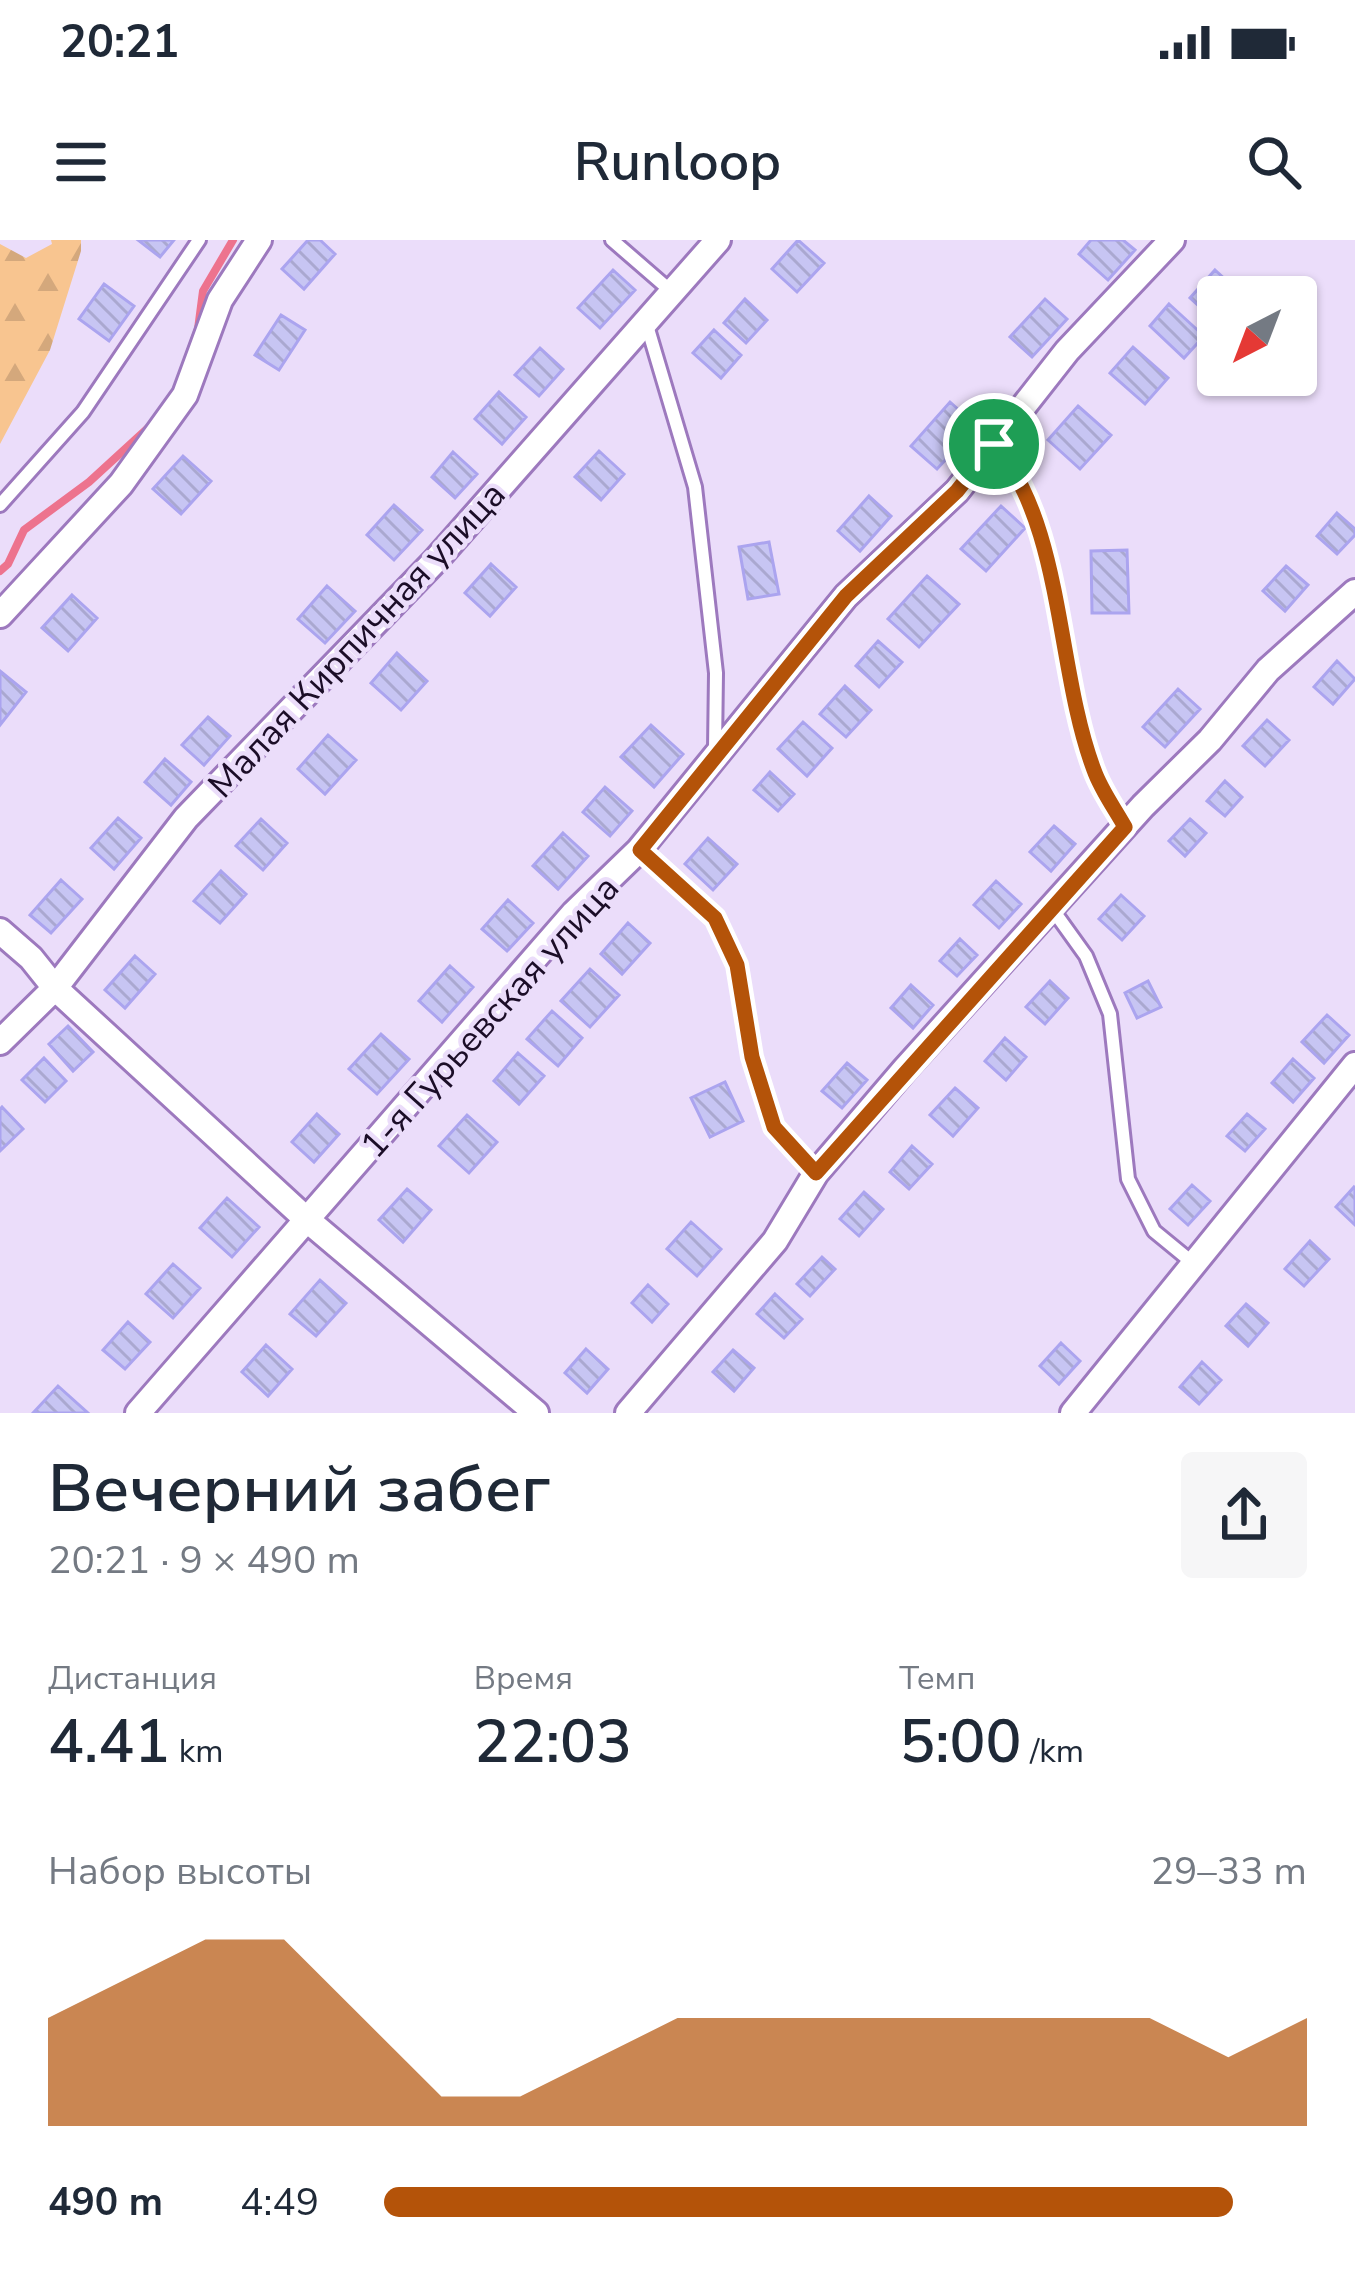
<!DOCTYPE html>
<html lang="ru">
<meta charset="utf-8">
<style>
body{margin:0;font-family:"Nunito Sans",sans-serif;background:#f6f6f7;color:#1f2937;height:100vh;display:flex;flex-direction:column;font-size:45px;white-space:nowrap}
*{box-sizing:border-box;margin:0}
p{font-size:39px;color:#747a83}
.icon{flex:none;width:66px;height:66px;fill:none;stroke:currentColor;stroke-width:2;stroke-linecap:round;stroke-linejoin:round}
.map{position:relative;height:1173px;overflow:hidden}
.side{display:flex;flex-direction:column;background:#fff;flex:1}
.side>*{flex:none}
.needle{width:78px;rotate:222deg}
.controls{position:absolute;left:1197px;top:36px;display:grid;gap:24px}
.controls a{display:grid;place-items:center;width:120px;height:120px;border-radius:12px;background:#fff;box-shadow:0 3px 9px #0004;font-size:60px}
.pin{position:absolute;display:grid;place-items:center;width:102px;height:102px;color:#fff;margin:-51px;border:6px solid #fff;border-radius:50%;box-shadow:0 3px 12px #0007}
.round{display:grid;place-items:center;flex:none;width:126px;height:126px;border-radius:12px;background:#f6f6f7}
.summary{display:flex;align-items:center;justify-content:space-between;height:204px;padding:0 48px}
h1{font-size:66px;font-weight:600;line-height:90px}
.stats{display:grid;grid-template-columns:repeat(3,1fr);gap:18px;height:204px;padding:12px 48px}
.stats div{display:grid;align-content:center}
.stats b{font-size:60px;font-weight:600}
.stats small{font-size:33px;font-weight:400}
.stats p{font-size:33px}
.chart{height:336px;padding:24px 48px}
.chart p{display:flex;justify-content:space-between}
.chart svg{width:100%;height:216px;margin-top:12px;fill:#b45309;opacity:.7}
ul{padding:0 48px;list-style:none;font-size:39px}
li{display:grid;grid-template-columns:192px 144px 1fr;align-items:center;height:90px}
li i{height:30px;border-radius:15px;background:#b45309}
.status{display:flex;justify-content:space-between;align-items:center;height:84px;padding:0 60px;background:#fff;direction:ltr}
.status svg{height:33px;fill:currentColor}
header{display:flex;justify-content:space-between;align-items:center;height:156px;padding:0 48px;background:#fff;font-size:54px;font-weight:600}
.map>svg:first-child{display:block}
</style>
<div class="status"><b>20:21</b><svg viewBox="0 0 49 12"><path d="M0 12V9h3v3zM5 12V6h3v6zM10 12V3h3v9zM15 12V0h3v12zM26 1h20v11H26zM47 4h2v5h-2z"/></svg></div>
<header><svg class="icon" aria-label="menu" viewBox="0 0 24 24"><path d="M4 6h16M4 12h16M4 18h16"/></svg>Runloop<svg class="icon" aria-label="search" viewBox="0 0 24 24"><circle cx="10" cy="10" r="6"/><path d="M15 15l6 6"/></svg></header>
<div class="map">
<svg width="1355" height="1173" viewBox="0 0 1355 1173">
<defs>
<pattern id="forest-firs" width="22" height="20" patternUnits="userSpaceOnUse" patternTransform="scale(3)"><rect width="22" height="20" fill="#f8c590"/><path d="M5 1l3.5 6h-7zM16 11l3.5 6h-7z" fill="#d4a87c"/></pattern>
<pattern id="building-back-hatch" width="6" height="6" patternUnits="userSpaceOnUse" patternTransform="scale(3)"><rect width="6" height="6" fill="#c7c5f3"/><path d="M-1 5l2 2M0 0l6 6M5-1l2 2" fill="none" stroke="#aaa8d0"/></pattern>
</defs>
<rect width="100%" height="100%" fill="#ebddfa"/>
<path fill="url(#forest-firs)" d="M 51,0 L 81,0 L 81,11 L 50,110 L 0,204 L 0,4 L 26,18 L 52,4 Z"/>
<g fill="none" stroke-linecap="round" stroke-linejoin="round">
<path stroke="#ed738e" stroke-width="8" d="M 185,125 L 198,89 L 203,51 L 233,0
M 0,331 L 8,324 L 24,290 L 89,242 L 148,188"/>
</g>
<path fill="url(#building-back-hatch)" stroke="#aba4ef" stroke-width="3" d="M 138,0 L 174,0 L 160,17 Z
M 308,0 L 320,0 L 335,14 L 304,49 L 282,29 Z
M 798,0 L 824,23 L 797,52 L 772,29 Z
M 1091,0 L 1123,0 L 1135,10 L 1108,40 L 1079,14 Z
M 613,30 L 635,50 L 600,88 L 578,68 Z
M 1215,30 L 1239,52 L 1235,57 L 1218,57 L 1218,76 L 1214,80 L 1190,58 Z
M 104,44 L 134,66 L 109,101 L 79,79 Z
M 745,59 L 767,80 L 746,103 L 724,83 Z
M 1045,59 L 1067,79 L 1032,117 L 1010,97 Z
M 1169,64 L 1204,96 L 1184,118 L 1150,86 Z
M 281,75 L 305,90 L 279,130 L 255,115 Z
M 714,90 L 741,115 L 721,138 L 693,113 Z
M 1133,107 L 1168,138 L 1145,164 L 1110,133 Z
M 540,108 L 563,129 L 539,156 L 515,135 Z
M 499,152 L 526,177 L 502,204 L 475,179 Z
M 950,162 L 977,186 L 937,229 L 911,206 Z
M 1078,166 L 1111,195 L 1080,229 L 1048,200 Z
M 599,211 L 624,234 L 601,260 L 575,237 Z
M 453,212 L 477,234 L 455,258 L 432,237 Z
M 183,216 L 211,241 L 181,274 L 153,249 Z
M 869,256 L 891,276 L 860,311 L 838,291 Z
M 394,265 L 422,290 L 394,320 L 367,295 Z
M 1001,266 L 1025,288 L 986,331 L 961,309 Z
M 1337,273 L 1355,289 L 1355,295 L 1337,314 L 1317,296 Z
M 769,302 L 779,354 L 748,359 L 739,307 Z
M 1127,310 L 1129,373 L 1092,373 L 1091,311 Z
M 491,324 L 516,347 L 490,376 L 465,353 Z
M 1286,326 L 1308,345 L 1285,371 L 1263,351 Z
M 927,336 L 959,364 L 919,407 L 888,379 Z
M 327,346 L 355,371 L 325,403 L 298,379 Z
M 72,355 L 97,378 L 68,411 L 42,388 Z
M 878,401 L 902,422 L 879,447 L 856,426 Z
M 397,413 L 427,441 L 401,470 L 371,443 Z
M 1337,421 L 1355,439 L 1333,464 L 1314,447 Z
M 0,431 L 26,452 L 0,485 Z
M 845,446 L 871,470 L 846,497 L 820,474 Z
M 1178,449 L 1200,469 L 1165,507 L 1143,487 Z
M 208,477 L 230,496 L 204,525 L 182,505 Z
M 1267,480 L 1289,500 L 1265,526 L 1243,506 Z
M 803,482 L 832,508 L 807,536 L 778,509 Z
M 651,485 L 683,514 L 654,547 L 621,517 Z
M 328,495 L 356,520 L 325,554 L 298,529 Z
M 165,519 L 191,542 L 171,565 L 145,542 Z
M 770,532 L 794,554 L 778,571 L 754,550 Z
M 1225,541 L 1242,557 L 1225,576 L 1207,561 Z
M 605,547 L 632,571 L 610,596 L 583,572 Z
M 118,578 L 141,598 L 114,629 L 91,608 Z
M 261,579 L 287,603 L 263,630 L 236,606 Z
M 1190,579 L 1206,593 L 1185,616 L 1169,601 Z
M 1054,586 L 1075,604 L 1051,631 L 1030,612 Z
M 563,593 L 588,616 L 558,649 L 533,626 Z
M 708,598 L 737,624 L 713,650 L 685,624 Z
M 221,631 L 246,654 L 220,683 L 194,661 Z
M 61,640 L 82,659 L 51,693 L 30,675 Z
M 996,641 L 1021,664 L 999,688 L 974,665 Z
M 1121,655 L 1144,676 L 1122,700 L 1099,679 Z
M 508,660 L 533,683 L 507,711 L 482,689 Z
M 628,683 L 650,703 L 622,734 L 601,714 Z
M 960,699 L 977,715 L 957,736 L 940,721 Z
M 135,716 L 155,734 L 125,768 L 105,750 Z
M 450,726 L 473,747 L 442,782 L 419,761 Z
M 590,729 L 619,755 L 590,787 L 561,761 Z
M 1050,741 L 1068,758 L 1045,784 L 1026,767 Z
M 1148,741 L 1161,767 L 1137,778 L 1125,753 Z
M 911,745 L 933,765 L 913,788 L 891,768 Z
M 552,771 L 582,798 L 558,826 L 527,799 Z
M 1327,775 L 1349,795 L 1324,823 L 1302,802 Z
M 68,786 L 93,812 L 73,831 L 49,804 Z
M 381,794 L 409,819 L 377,854 L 349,829 Z
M 1005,798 L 1026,817 L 1006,840 L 985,821 Z
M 518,813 L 544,836 L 519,864 L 494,841 Z
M 44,818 L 66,841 L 45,862 L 22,840 Z
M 1293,819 L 1314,838 L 1293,862 L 1272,843 Z
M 847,823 L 867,840 L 842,868 L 822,851 Z
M 725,842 L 743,881 L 710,897 L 691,858 Z
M 955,848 L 978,868 L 953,896 L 930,875 Z
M 2,867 L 23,889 L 0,911 L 0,869 Z
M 317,874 L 339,894 L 314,922 L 292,902 Z
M 1247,874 L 1265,889 L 1245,911 L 1227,896 Z
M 467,875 L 497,902 L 469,933 L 439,906 Z
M 912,906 L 932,924 L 909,949 L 890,932 Z
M 1192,945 L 1210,961 L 1188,985 L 1170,969 Z
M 1354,947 L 1355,948 L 1355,985 L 1336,967 Z
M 407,949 L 431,970 L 403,1002 L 379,980 Z
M 864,952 L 883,969 L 859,996 L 840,979 Z
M 227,958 L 259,987 L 232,1017 L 200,988 Z
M 691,982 L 721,1009 L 697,1036 L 667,1009 Z
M 1310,1001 L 1329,1019 L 1304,1046 L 1285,1029 Z
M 822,1017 L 835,1029 L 810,1056 L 797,1044 Z
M 173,1024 L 200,1048 L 173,1078 L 146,1054 Z
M 320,1040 L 346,1063 L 316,1096 L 290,1074 Z
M 648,1045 L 668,1064 L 652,1082 L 632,1063 Z
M 775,1054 L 802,1079 L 784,1098 L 757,1074 Z
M 1246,1064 L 1268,1083 L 1248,1106 L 1226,1086 Z
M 128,1082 L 150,1102 L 125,1129 L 103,1110 Z
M 1061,1103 L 1080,1121 L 1059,1144 L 1040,1126 Z
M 266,1105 L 292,1129 L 268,1156 L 242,1132 Z
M 586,1109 L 608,1129 L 587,1153 L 565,1133 Z
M 733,1110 L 754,1128 L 734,1151 L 713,1132 Z
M 1202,1122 L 1221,1140 L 1199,1164 L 1180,1147 Z
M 58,1146 L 88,1173 L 33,1173 Z"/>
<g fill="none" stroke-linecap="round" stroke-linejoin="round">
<g stroke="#9d79be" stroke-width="18">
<path id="lane" d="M 612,0 L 672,52
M 646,82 L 695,247 L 716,433 L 715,509
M 994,204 C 1062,283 1058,431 1093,529 C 1100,549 1115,568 1125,586
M 0,265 L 83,172 L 199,0
M 639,610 L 715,678 L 737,725 L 752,817 L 774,887 L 816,933
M 1053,670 L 1086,716 L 1110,774 L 1128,939 L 1154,991 L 1193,1023"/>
</g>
<g stroke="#9d79be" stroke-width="30">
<path id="street" d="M 0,375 L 121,244 L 185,155 L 220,60 L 259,0
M 0,691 L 31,718 L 55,748 L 305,978 L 536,1173
M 0,802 L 55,748 L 186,578 L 435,321 L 718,0
M 138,1173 L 574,673 L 639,610 L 846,356 L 957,251 L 1067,111 L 1172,0
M 628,1173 L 775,1001 L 816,933 L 905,829 L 1143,566 L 1210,500 L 1268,430 L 1355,352
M 1073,1173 L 1355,825"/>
</g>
<use href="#lane" stroke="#fff" stroke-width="12"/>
<use href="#street" stroke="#fff" stroke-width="24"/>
</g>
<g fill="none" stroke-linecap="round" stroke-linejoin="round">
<g stroke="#fff" stroke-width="24">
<path id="route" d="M 994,204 C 1064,285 1056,430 1094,530 C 1101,550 1115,569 1125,587 L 816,933 L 774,887 L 752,817 L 737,725 L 715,678 L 640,610 L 846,356 L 957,251 Z"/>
</g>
<use href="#route" stroke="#b45309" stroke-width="15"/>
</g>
<g text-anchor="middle" stroke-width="9" stroke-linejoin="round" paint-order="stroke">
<g font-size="36" fill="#1b0d27" stroke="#ebddfa">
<text transform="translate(356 399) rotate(-47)" y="13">Малая Кирпичная улица</text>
<text transform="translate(489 776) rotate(-48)" y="13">1-я Гурьевская улица</text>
</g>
</g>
</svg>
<div class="controls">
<a><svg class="needle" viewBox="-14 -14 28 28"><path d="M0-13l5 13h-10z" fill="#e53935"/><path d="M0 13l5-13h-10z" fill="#747a83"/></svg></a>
</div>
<div class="pin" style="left:994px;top:204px;background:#1e9e55"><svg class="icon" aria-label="arrive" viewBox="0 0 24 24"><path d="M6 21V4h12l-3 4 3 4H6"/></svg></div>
</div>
<section class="side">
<div class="summary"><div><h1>Вечерний забег</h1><p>20:21 · 9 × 490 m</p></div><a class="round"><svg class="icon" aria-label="share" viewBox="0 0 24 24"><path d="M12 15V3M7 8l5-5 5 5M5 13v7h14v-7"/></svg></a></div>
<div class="stats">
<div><p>Дистанция</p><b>4.41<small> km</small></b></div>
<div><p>Время</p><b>22:03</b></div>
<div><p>Темп</p><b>5:00<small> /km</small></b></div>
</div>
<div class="chart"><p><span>Набор высоты</span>29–33 m</p>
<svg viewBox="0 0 160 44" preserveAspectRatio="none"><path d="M0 44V22L10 14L20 6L30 6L40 22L50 38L60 38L70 30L80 22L90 22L100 22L110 22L120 22L130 22L140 22L150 30L160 22V44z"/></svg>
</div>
<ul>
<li><b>490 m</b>4:49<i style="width:92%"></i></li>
</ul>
</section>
